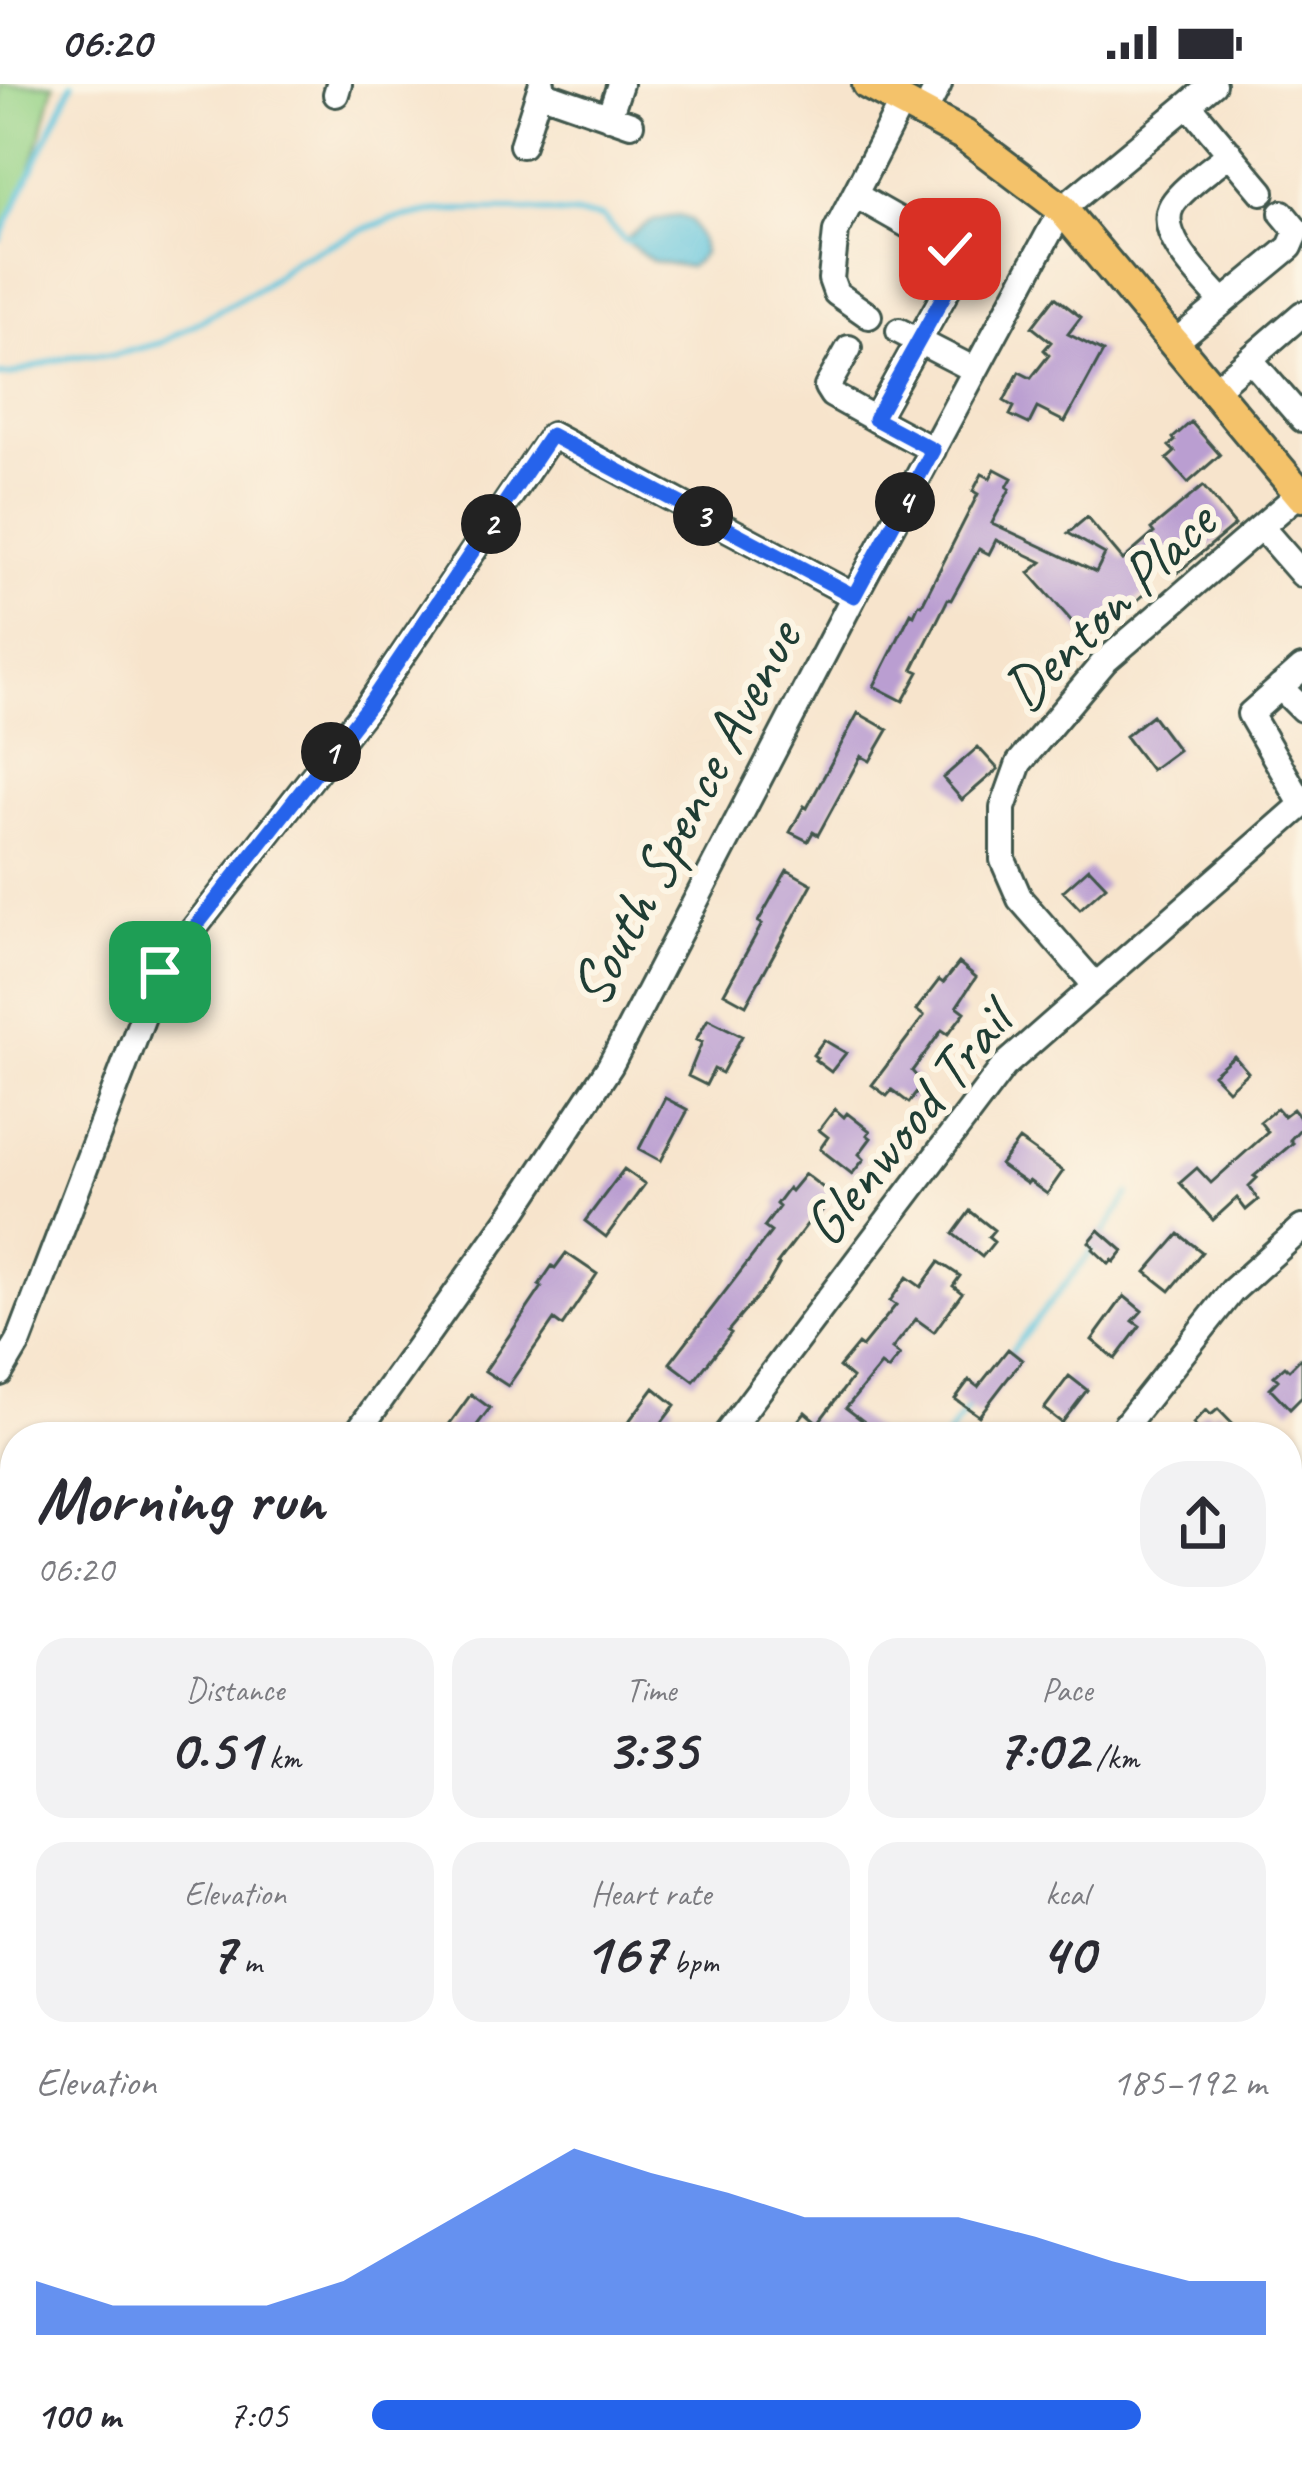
<!DOCTYPE html>
<meta charset="utf-8">
<style>
body{margin:0;font-family:Caveat,sans-serif;background:#f2f2f3;color:#2b2b33;height:100vh;display:flex;flex-direction:column;font-size:45px;white-space:nowrap}
*{box-sizing:border-box;margin:0}
p{font-size:39px;color:#7c7c81}
.icon{flex:none;width:66px;height:66px;fill:none;stroke:currentColor;stroke-width:2;stroke-linecap:round;stroke-linejoin:round}
.map{position:relative;flex:1;overflow:hidden}
.drawer{position:absolute;left:0px;top:1338px;width:1302px;height:1065px;display:flex;flex-direction:column;background:#fff;border-radius:48px 48px 0 0;box-shadow:0 3px 9px #0004}
.drawer>*{flex:none}
.pin{position:absolute;display:grid;place-items:center;width:102px;height:102px;color:#fff;margin:-51px;border-radius:24px;box-shadow:0 6px 18px #0006}
.km{position:absolute;width:60px;height:60px;margin:-30px;border-radius:50%;background:#222;color:#fff;font-size:33px;line-height:60px;text-align:center}
.round{display:grid;place-items:center;flex:none;width:126px;height:126px;border-radius:48px;background:#f2f2f3}
.overview{display:flex;align-items:center;justify-content:space-between;height:204px;padding:0 36px}
h1{font-size:66px;font-weight:700;line-height:90px}
.metrics{display:grid;grid-template-columns:repeat(3,1fr);gap:18px;height:204px;padding:12px 36px}
.metrics div{display:grid;align-content:center;border-radius:30px;background:#f2f2f3;text-align:center}
.metrics b{font-size:60px;font-weight:700}
.metrics small{font-size:33px;font-weight:400}
.metrics p{font-size:33px}
.chart{height:336px;padding:24px 36px}
.chart p{display:flex;justify-content:space-between}
.chart svg{width:100%;height:216px;margin-top:12px;fill:#2563eb;opacity:.7}
ul{padding:0 36px;list-style:none;font-size:39px}
li{display:grid;grid-template-columns:192px 144px 1fr;align-items:center;height:90px}
li i{height:30px;border-radius:15px;background:#2563eb}
.status{display:flex;justify-content:space-between;align-items:center;height:84px;padding:0 60px;background:#fff;direction:ltr}
.status svg{height:33px;fill:currentColor}
.map>svg:first-child{display:block}
</style>
<div class="status"><b>06:20</b><svg viewBox="0 0 49 12"><path d="M0 12V9h3v3zM5 12V6h3v6zM10 12V3h3v9zM15 12V0h3v12zM26 1h20v11H26zM47 4h2v5h-2z"/></svg></div>
<div class="map">
<svg width="1302" height="2402" viewBox="0 0 1302 2402">
<rect width="100%" height="100%" fill="#fcf5e5"/>
<filter id="ink" filterUnits="userSpaceOnUse"><feTurbulence type="fractalNoise" baseFrequency=".00833" numOctaves="2"/><feDisplacementMap in="SourceGraphic" scale="24" xChannelSelector="R" yChannelSelector="G"/><feConvolveMatrix kernelMatrix="1 2 1 2 8 2 1 2 1" color-interpolation-filters="sRGB"/></filter>
<filter id="wash" filterUnits="userSpaceOnUse"><feTurbulence type="fractalNoise" baseFrequency=".004" numOctaves="4" result="noise"/><feDisplacementMap in="SourceGraphic" scale="48" xChannelSelector="R" yChannelSelector="G"/><feGaussianBlur stdDeviation="2.7" result="paint"/><feColorMatrix in="noise" values="0 0 0 0 0 0 0 0 0 0 0 0 0 0 0 0 0 1.4 0 .05"/><feComposite in="paint" operator="in"/></filter>
<g filter="url(#wash)">
<rect width="100%" height="100%" fill="#f7e4cc"/>
<path fill="#97d388" stroke="#5b885e" stroke-width="3" d="M 0,0 L 54,0 C 42,47 28,111 0,151 Z"/>
<path fill="#60c5de" stroke="#408189" stroke-width="3" d="M 679,132 L 691,136 L 701,157 L 703,169 L 697,177 L 689,183 L 653,177 L 625,157 C 641,141 656,133 679,132 Z"/>
<g fill="none" stroke-linecap="round" stroke-linejoin="round">
<path stroke="#60c5de" stroke-width="6" d="M 0,155 L 72,0
M 0,291 L 10,291 L 55,276 L 83,271 L 113,271 L 161,259 L 261,203 L 296,176 L 365,145 L 390,136 L 430,128 L 455,126 L 524,126 L 602,133 L 625,157 L 632,157
M 1102,1152 L 1129,1110
M 1009,1270 L 1095,1163
M 947,1353 L 972,1319
M 0,2108 L 15,2107"/>
</g>
<g id="blocks">
<path fill="#ba9ed1" d="M 1055,213 L 1081,233 L 1068,250 L 1103,268 L 1065,338 L 1037,324 L 1029,340 L 1010,331 L 1014,323 L 1004,317 L 1019,288 L 1031,294 L 1049,271 L 1044,266 L 1051,258 L 1032,243 Z
M 1191,338 L 1220,371 L 1188,399 L 1167,375 L 1175,368 L 1169,362 L 1175,357 L 1173,354 Z
M 995,385 L 1012,394 L 1007,403 L 1010,405 L 992,439 L 1096,488 L 1105,470 L 1068,449 L 1087,433 L 1123,476 L 1154,449 L 1151,445 L 1203,402 L 1235,441 L 1176,490 L 1157,468 L 1134,487 L 1149,506 L 1090,558 L 1029,489 L 1042,478 L 996,456 L 989,470 L 979,465 L 951,516 L 948,515 L 913,585 L 919,588 L 903,617 L 874,602 L 911,529 L 914,531 L 919,520 L 922,521 L 935,495 L 978,410 L 973,407 L 982,390 L 990,394 Z
M 858,629 L 888,646 L 870,677 L 861,672 L 818,751 L 813,748 L 808,757 L 790,748 L 804,722 L 807,724 Z
M 1152,631 L 1178,666 L 1151,686 L 1125,652 Z
M 978,663 L 998,685 L 962,716 L 943,694 Z
M 1089,784 L 1106,802 L 1080,825 L 1063,807 Z
M 787,786 L 812,800 L 746,921 L 724,909 L 762,840 L 758,838 Z
M 959,879 L 976,893 L 957,922 L 965,928 L 948,950 L 942,946 L 912,987 L 923,1000 L 909,1019 L 892,1006 L 887,1012 L 872,1001 L 924,932 L 916,926 L 939,896 L 943,899 Z
M 708,935 L 742,952 L 722,989 L 714,985 L 706,1001 L 688,992 L 702,958 L 696,956 Z
M 824,956 L 846,969 L 831,988 L 815,976 L 817,974 L 813,971 Z
M 1234,972 L 1248,988 L 1228,1006 L 1213,990 Z
M 665,1014 L 688,1026 L 661,1077 L 639,1065 Z
M 1277,1024 L 1284,1032 L 1293,1025 L 1302,1036 L 1302,1043 L 1290,1056 L 1293,1059 L 1254,1092 L 1257,1094 L 1249,1102 L 1258,1116 L 1246,1126 L 1237,1114 L 1213,1136 L 1180,1099 L 1197,1084 L 1211,1099 L 1268,1048 L 1260,1038 Z
M 835,1025 L 844,1033 L 847,1029 L 870,1047 L 867,1051 L 871,1054 L 859,1070 L 864,1075 L 852,1090 L 820,1065 L 828,1053 L 819,1046 Z
M 1019,1056 L 1063,1087 L 1047,1110 L 1029,1097 L 1027,1100 L 1000,1081 Z
M 624,1085 L 645,1100 L 606,1153 L 585,1137 Z
M 805,1090 L 834,1112 L 817,1133 L 814,1131 L 777,1180 L 779,1181 L 768,1200 L 728,1247 L 731,1249 L 694,1297 L 670,1279 L 771,1148 L 764,1143 L 779,1123 L 776,1120 L 788,1104 L 791,1107 Z
M 970,1127 L 994,1146 L 988,1153 L 994,1158 L 982,1173 L 953,1150 Z
M 1099,1146 L 1123,1167 L 1114,1178 L 1112,1176 L 1109,1180 L 1093,1165 L 1094,1163 L 1089,1158 Z
M 1179,1150 L 1202,1168 L 1170,1207 L 1146,1188 Z
M 566,1169 L 597,1190 L 562,1242 L 554,1236 L 508,1302 L 485,1287 L 542,1203 L 539,1201 L 552,1182 L 555,1184 Z
M 939,1178 L 960,1192 L 953,1202 L 962,1209 L 934,1248 L 916,1235 L 892,1265 L 900,1271 L 888,1286 L 881,1281 L 846,1324 L 884,1353 L 785,1353 L 805,1328 L 818,1339 L 852,1294 L 839,1283 L 858,1260 L 862,1263 L 896,1221 L 890,1217 L 907,1193 L 921,1203 Z
M 1124,1212 L 1142,1227 L 1133,1237 L 1140,1242 L 1115,1275 L 1092,1256 Z
M 1008,1265 L 1022,1276 L 979,1332 L 955,1315 L 969,1296 L 978,1303 Z
M 1302,1273 L 1302,1313 L 1290,1325 L 1270,1304 L 1278,1296 L 1274,1292 L 1285,1282 L 1289,1286 Z
M 1069,1292 L 1087,1306 L 1062,1339 L 1044,1325 Z
M 654,1304 L 675,1321 L 651,1353 L 634,1353 L 623,1345 Z
M 471,1310 L 490,1324 L 468,1353 L 440,1353 Z
M 1218,1325 L 1245,1353 L 1190,1353 L 1198,1345 L 1193,1340 L 1206,1326 L 1211,1331 Z
M 1144,2388 L 1195,2388 L 1174,2402 L 1122,2402 Z"/>
</g>
</g>
<g filter="url(#ink)">
<use href="#blocks" fill-opacity="0" stroke="#3f564b" stroke-width="3"/>
<g fill="none" stroke-linecap="round" stroke-linejoin="round">
<g stroke="#3f564b" stroke-width="30">
<path id="minor" d="M 542,0 L 539,8 L 631,40
M 336,10 L 339,0
M 1189,21 L 1262,108
M 924,29 L 939,0
M 609,33 L 620,0
M 522,61 L 539,8
M 855,111 L 950,165 L 957,177 L 957,188 L 875,335 L 933,366
M 1223,218 C 1204,196 1155,151 1172,121 C 1182,104 1214,83 1230,69
M 869,232 L 836,209 L 831,195 L 836,147 L 902,18
M 899,247 L 975,286
M 1174,259 L 1290,163 L 1297,147 L 1282,129
M 849,264 L 827,303 L 832,311 L 875,335
M 1250,275 L 1302,335
M 1214,306 L 1302,230
M 1261,443 L 1302,490
M 1302,584 L 1250,630 L 1302,720
M 1280,603 L 1302,625
M 1096,902 L 1020,815 L 1003,776 L 1003,724 L 1019,679 L 1104,578 L 1300,409
M 0,1289 L 19,1257 L 160,888 L 368,622 L 552,351 L 854,512
M 354,1353 L 509,1135 L 610,982 L 854,512 L 1062,125 L 1213,0
M 724,1353 L 1004,982 L 1302,721
M 1116,1353 L 1232,1207 L 1302,1144
M 1287,1708 L 1302,1693
M 1287,1766 L 1302,1751
M 1287,1814 L 1302,1829
M 0,1856 L 15,1834
M 1287,2001 L 1302,2010
M 1287,2262 L 1302,2254
M 0,2357 L 15,2357
M 696,2388 L 698,2402
M 925,2402 L 932,2388
M 968,2402 L 975,2388
M 1058,2402 L 1073,2388"/>
</g>
<g stroke="#3f564b" stroke-width="36">
<path id="major" d="M 868,0 L 964,51 L 1062,125 L 1302,412"/>
</g>
<path stroke="#3f564b" stroke-width="3" stroke-dasharray="9 9" stroke-linecap="butt" d="M 1287,2387 L 1302,2369
M 1275,2402 L 1285,2390"/>
<use href="#minor" stroke="#fff" stroke-width="24"/>
<use href="#major" stroke="#f4c26a" stroke-width="30"/>
</g>
</g>
<g fill="none" stroke-linecap="round" stroke-linejoin="round" filter="url(#ink)">
<g stroke="#fff" stroke-width="24">
<path id="route" d="M 160,888 L 368,622 L 551,351 L 854,512 L 933,366 L 875,335 L 957,188 L 957,177 L 950,165"/>
</g>
<use href="#route" stroke="#2563eb" stroke-width="15"/>
</g>
<g text-anchor="middle" stroke-width="12" stroke-linejoin="round" paint-order="stroke">
<g font-size="60" fill="#1f3d34" stroke="#fcf5e5">
<text transform="translate(1108 521) rotate(-44)" y="21">Denton Place</text>
<text transform="translate(684 729) rotate(-62)" y="21">South Spence Avenue</text>
<text transform="translate(906 1039) rotate(-51)" y="21">Glenwood Trail</text>
</g>
</g>
</svg>
<div class="pin" style="left:160px;top:888px;background:#1e9e55"><svg class="icon" aria-label="arrive" viewBox="0 0 24 24"><path d="M6 21V4h12l-3 4 3 4H6"/></svg></div>
<div class="pin" style="left:950px;top:165px;background:#d93025"><svg class="icon" aria-label="check" viewBox="0 0 24 24"><path d="M5 12l5 5 9-10"/></svg></div>
<b class="km" style="left:331px;top:668px">1</b>
<b class="km" style="left:491px;top:440px">2</b>
<b class="km" style="left:703px;top:432px">3</b>
<b class="km" style="left:905px;top:418px">4</b>
<section class="drawer">
<div class="overview"><div><h1>Morning run</h1><p>06:20</p></div><a class="round"><svg class="icon" aria-label="share" viewBox="0 0 24 24"><path d="M12 15V3M7 8l5-5 5 5M5 13v7h14v-7"/></svg></a></div>
<div class="metrics">
<div><p>Distance</p><b>0.51<small> km</small></b></div>
<div><p>Time</p><b>3:35</b></div>
<div><p>Pace</p><b>7:02<small> /km</small></b></div>
</div>
<div class="metrics">
<div><p>Elevation</p><b>7<small> m</small></b></div>
<div><p>Heart rate</p><b>167<small> bpm</small></b></div>
<div><p>kcal</p><b>40</b></div>
</div>
<div class="chart"><p><span>Elevation</span>185–192 m</p>
<svg viewBox="0 0 160 44" preserveAspectRatio="none"><path d="M0 44V33L10 38L20 38L30 38L40 33L50 24L60 15L70 6L80 11L90 15L100 20L110 20L120 20L130 24L140 29L150 33L160 33V44z"/></svg>
</div>
<ul>
<li><b>100 m</b>7:05<i style="width:86%"></i></li>
</ul>
</section>
</div>
